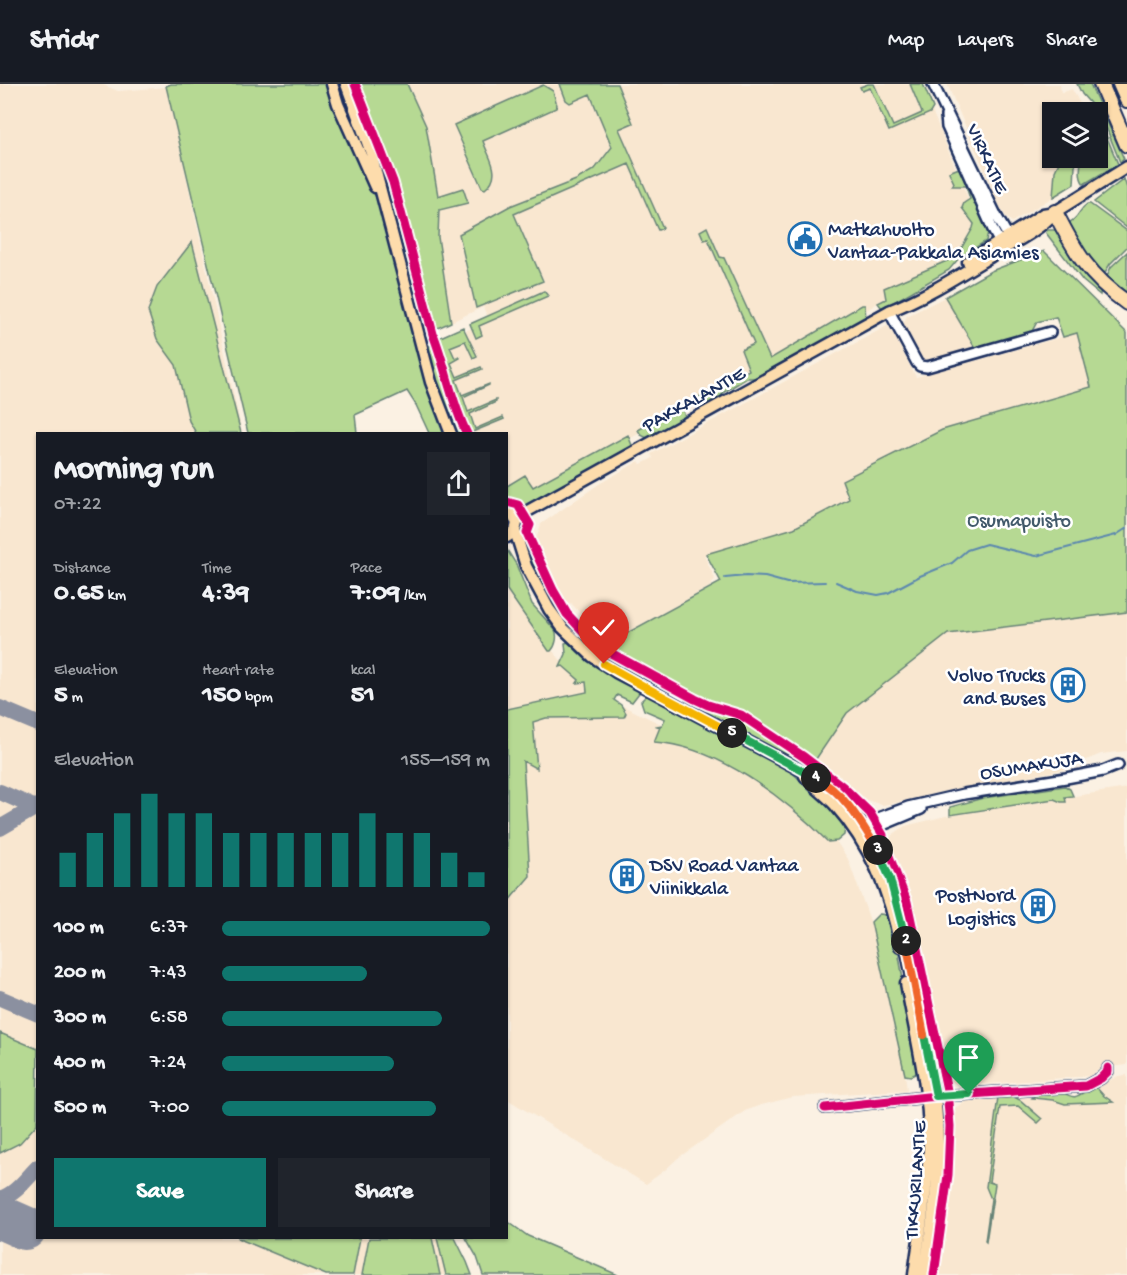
<!DOCTYPE html>
<meta charset="utf-8">
<style>
body{margin:0;font-family:"Gochi Hand",sans-serif;background:#20242c;color:#f1f3f6;height:100vh;display:flex;flex-direction:column;font-size:22px;white-space:nowrap}
*{box-sizing:border-box;margin:0}
p{font-size:20px;color:#9ea1a6}
.icon{flex:none;width:33px;height:33px;fill:none;stroke:currentColor;stroke-width:2;stroke-linecap:round;stroke-linejoin:round}
.map{position:relative;flex:1;overflow:hidden}
.panel{position:absolute;left:36px;top:348px;width:472px;height:807px;display:flex;flex-direction:column;background:#171b24;border-radius:0px;box-shadow:0 2px 4px #0004}
.panel>*{flex:none}
.fabs{position:absolute;left:1042px;top:18px;display:grid;gap:12px}
.fabs a{display:grid;place-items:center;width:66px;height:66px;border-radius:0px;background:#171b24;box-shadow:0 2px 4px #0004;font-size:30px}
.pin{position:absolute;display:grid;place-items:center;width:51px;height:51px;color:#fff;margin:-62px -26px;border-radius:50% 50% 50% 0;rotate:-45deg;box-shadow:0 0 6px #0007}
.pin .icon{rotate:45deg}
.km{position:absolute;width:30px;height:30px;margin:-15px;border-radius:50%;background:#222;color:#fff;font-size:16px;line-height:30px;text-align:center}
.round{display:grid;place-items:center;flex:none;width:63px;height:63px;border-radius:0px;background:#20242c}
.head{display:flex;align-items:center;justify-content:space-between;height:102px;padding:0 18px}
h1{font-size:33px;font-weight:700;line-height:45px}
.figures{display:grid;grid-template-columns:repeat(3,1fr);gap:9px;height:102px;padding:6px 18px}
.figures div{display:grid;align-content:center}
.figures b{font-size:26px;font-weight:700}
.figures small{font-size:16px;font-weight:400}
.figures p{font-size:16px}
.chart{height:168px;padding:12px 18px}
.chart p{display:flex;justify-content:space-between}
.chart svg{width:100%;height:108px;margin-top:6px;stroke:#0f766e;stroke-width:6}
.action{display:flex;gap:12px;margin-top:auto;padding:12px 18px}
.action a{flex:1;height:69px;border-radius:0px;background:#0f766e;color:#fff;font-size:24px;font-weight:700;line-height:69px;text-align:center}
.action a+a{background:#20242c;color:#f1f3f6}
ul{padding:0 18px;list-style:none;font-size:20px}
li{display:grid;grid-template-columns:96px 72px 1fr;align-items:center;height:45px}
li i{height:15px;border-radius:8px;background:#0f766e}
header{display:flex;align-items:center;gap:36px;box-sizing:border-box;height:84px;padding:0 30px;background:#171b24;border-bottom:2px solid #363941}
header strong{font-size:28px}
nav{display:flex;gap:33px;margin-inline-start:auto;font-size:21px}
.map>svg:first-child{display:block}
</style>
<header>
<strong>Stridr</strong>
<nav><a>Map</a><a>Layers</a><a>Share</a></nav>
</header>
<div class="map">
<svg width="1127" height="1191" viewBox="0 0 1127 1191">
<rect width="100%" height="100%" fill="#fbf1e3"/>
<filter id="ink" filterUnits="userSpaceOnUse"><feTurbulence type="fractalNoise" baseFrequency=".0167" numOctaves="2"/><feDisplacementMap in="SourceGraphic" scale="12" xChannelSelector="R" yChannelSelector="G"/><feConvolveMatrix kernelMatrix="1 2 1 2 8 2 1 2 1" color-interpolation-filters="sRGB"/></filter>
<g filter="url(#ink)">
<path fill="#f9e7d0" d="M 0,0 L 101,0 L 118,7 L 167,3 L 242,349 L 38,350 L 38,1154 L 437,1154 L 446,1191 L 0,1191 Z
M 407,0 L 921,0 L 984,153 L 865,227 L 524,412 L 507,402 L 507,350 L 475,349 L 464,332 L 444,269 L 460,249 L 490,237 L 483,223 L 451,238 L 438,153 L 439,125 L 468,119 L 438,112 L 426,42 Z
M 947,0 L 1060,0 L 1061,9 L 1072,5 L 1082,23 L 1083,28 L 1053,28 L 1053,74 L 1061,74 L 1055,87 L 1053,113 L 1012,138 L 1006,133 L 993,111 L 991,101 Z
M 945,213 L 975,264 L 928,277 L 920,274 L 903,240 L 907,232 Z
M 887,242 L 890,244 L 916,293 L 1077,249 L 1091,303 L 942,346 L 917,398 L 776,475 L 704,471 L 715,495 L 710,503 L 607,560 L 594,550 L 596,547 L 571,519 L 567,521 L 548,486 L 535,458 L 541,440 L 599,400 L 639,377 L 641,380 L 653,374 L 651,370 Z
M 507,493 L 546,559 L 565,581 L 621,621 L 728,672 L 830,748 L 848,775 L 873,845 L 904,983 L 907,1006 L 792,1013 L 758,1022 L 745,1027 L 678,1074 L 665,1086 L 646,1100 L 507,1015 L 507,819 L 530,792 L 519,623 L 507,625 Z
M 1127,528 L 1127,667 L 1101,670 L 1062,686 L 937,709 L 896,719 L 882,721 L 864,715 L 850,705 L 816,675 L 847,629 L 948,550 Z
M 1127,704 L 1127,981 L 1101,984 L 1089,992 L 963,1002 L 952,998 L 916,835 L 890,762 L 890,756 L 892,751 L 905,742 L 946,732 Z
M 1127,991 L 1127,1191 L 937,1191 L 950,1092 L 953,1025 L 967,1017 L 1064,1011 L 1066,1016 L 1080,1015 L 1084,1010 L 1118,992 Z"/>
<path fill="#b6d993" stroke="#688478" stroke-width="1.5" d="M 171,0 L 328,0 C 347,46 370,92 385,139 C 406,209 415,282 446,349 L 429,349 L 416,321 L 407,307 L 355,331 L 357,349 L 248,349 L 166,2 Z
M 349,0 L 354,0 L 391,98 L 430,247 L 427,247 L 421,241 Z
M 357,0 L 407,0 L 426,42 L 438,112 L 463,104 L 468,119 L 439,126 L 438,153 L 451,238 L 433,246 L 396,103 L 385,69 Z
M 560,0 L 617,0 L 633,39 L 619,45 L 663,144 L 658,146 L 657,144 L 629,80 L 514,130 L 543,197 L 476,224 L 459,150 L 510,122 L 576,96 L 595,85 L 612,63 L 590,10 L 570,19 L 566,16 Z
M 868,0 L 874,0 L 893,42 L 922,29 L 910,0 L 923,0 L 933,24 L 930,29 L 889,47 L 870,4 L 862,7 L 860,3 Z
M 1077,0 L 1090,0 L 1124,75 L 1120,78 L 1102,33 L 1082,10 Z
M 543,1 L 553,7 L 557,21 L 556,24 L 483,57 C 489,75 503,90 485,105 L 482,104 L 454,41 Z
M 1098,42 L 1103,44 L 1118,80 L 1084,100 C 1078,93 1080,82 1082,74 L 1098,74 Z
M 1061,74 L 1078,74 L 1075,82 L 1074,100 L 1053,113 L 1055,87 Z
M 959,84 L 988,148 L 986,157 L 959,174 L 949,186 L 887,222 L 881,223 L 878,219 L 886,215 L 884,204 L 949,176 L 958,170 L 973,144 L 974,140 L 962,124 L 964,119 L 970,115 L 966,102 L 952,102 L 954,99 L 949,88 Z
M 1124,95 L 1127,104 L 1127,144 L 1094,118 Z
M 1087,120 L 1090,120 L 1127,147 L 1127,163 L 1110,180 L 1104,190 L 1107,192 L 1111,183 L 1127,168 L 1127,215 L 1100,195 L 1067,140 C 1081,133 1077,127 1087,120 Z
M 707,143 L 720,173 L 724,174 L 770,275 L 862,221 L 865,221 L 866,236 L 759,294 L 747,294 L 724,308 L 717,318 L 702,326 L 692,317 L 749,286 L 741,266 L 754,260 L 708,155 L 704,156 L 700,147 Z
M 1047,146 L 1055,146 L 1061,152 L 1101,204 L 1100,211 L 1083,197 L 1046,149 Z
M 192,158 L 241,349 L 196,349 L 189,337 L 176,281 L 157,255 L 148,227 L 157,203 Z
M 1044,167 L 1127,249 L 1127,528 L 948,550 L 847,629 L 816,675 C 790,658 765,640 737,628 C 727,623 710,622 703,613 L 646,586 L 605,561 L 721,498 L 706,470 L 794,444 L 849,415 L 842,396 L 942,346 L 1091,303 L 1077,249 L 1063,253 L 1056,233 L 1037,238 L 1031,249 L 975,264 L 945,213 L 991,187 Z
M 544,207 L 548,212 L 479,242 L 482,251 L 476,254 L 470,240 Z
M 463,243 L 477,272 L 473,274 L 465,257 L 450,263 L 455,274 L 459,272 L 460,274 L 451,279 L 457,293 L 481,283 L 482,285 L 456,296 L 462,311 L 489,300 L 489,301 L 463,313 L 468,328 L 496,316 L 496,318 L 470,330 L 475,345 L 503,333 L 504,335 L 470,349 L 457,324 L 436,255 Z
M 433,257 L 447,308 L 464,349 L 456,349 L 441,314 L 427,266 Z
M 681,322 L 686,335 L 649,355 L 641,351 L 638,346 Z
M 628,351 L 633,364 L 523,424 L 518,417 L 507,415 L 507,402 L 525,391 L 533,403 Z
M 523,454 L 526,454 L 550,506 L 564,528 L 561,532 C 543,519 529,476 521,455 Z
M 507,466 L 516,480 L 532,520 L 555,546 C 558,552 556,562 551,567 L 549,567 L 507,506 Z
M 580,550 L 583,550 L 620,578 L 704,622 L 735,631 L 748,638 L 843,705 L 841,708 L 807,685 L 761,659 L 614,582 L 579,554 Z
M 569,558 L 601,584 L 635,603 L 639,609 L 632,618 L 617,611 L 614,616 L 621,621 L 626,629 L 624,633 L 546,634 L 533,638 L 537,685 L 523,677 L 530,792 L 507,819 L 507,625 L 587,608 L 586,598 L 577,599 L 579,596 L 563,582 L 560,583 L 566,570 L 565,559 Z
M 648,610 L 786,683 L 826,720 L 845,743 L 844,751 L 837,757 L 828,758 C 785,714 717,662 654,658 L 660,643 L 657,642 L 662,641 L 665,635 L 644,626 L 641,617 Z
M 1065,702 L 1070,705 L 1073,712 L 1065,713 L 1066,718 L 1061,718 L 1054,715 L 950,731 L 950,723 L 983,714 Z
M 892,783 L 900,802 L 909,837 L 946,1006 L 941,1001 L 936,989 L 910,866 L 907,843 Z
M 879,830 C 890,830 892,840 895,849 L 919,988 L 911,992 L 905,991 L 871,838 Z
M 0,949 L 38,965 L 37,1040 L 20,1059 L 0,1069 Z
M 1095,1002 L 1104,1012 L 1113,1018 L 1065,1020 L 1053,1016 L 1032,1014 L 1036,1010 L 1063,1008 C 1078,1019 1080,1008 1095,1002 Z
M 1012,1012 L 1020,1016 L 1042,1035 L 1038,1039 L 1018,1022 L 1000,1023 L 989,1098 L 995,1100 L 986,1158 L 985,1157 L 991,1115 L 986,1103 L 998,1013 Z
M 507,1137 L 528,1152 L 618,1191 L 483,1191 L 477,1173 L 466,1154 L 507,1154 Z
M 237,1154 L 360,1154 L 353,1191 L 326,1191 Z
M 369,1154 L 432,1154 L 440,1191 L 362,1191 Z
M 437,1154 L 455,1154 L 467,1178 L 472,1191 L 446,1191 Z"/>
<g fill="none" stroke-linecap="round" stroke-linejoin="round">
<path stroke="#5b88af" stroke-width="2" d="M 725,494 L 746,492 L 765,493 L 787,499 L 825,498
M 836,498 L 857,507 L 878,511 L 888,509 L 920,492 L 952,479 L 967,466 L 986,460 L 1036,472 L 1116,451 L 1127,444"/>
<path stroke="#8b90a0" stroke-width="16" d="M 0,624 L 38,640
M 0,708 L 38,725
M 0,744 L 38,722
M 0,914 L 38,930
M 0,1115 C 16,1110 26,1095 38,1083"/>
<path stroke="#8b90a0" stroke-width="44" d="M 0,1133 L 25,1144"/>
<g stroke="#1b2f5e" stroke-width="14">
<path id="minor" d="M 933,0 L 997,133 L 1008,152 L 1008,160
M 946,32 L 947,43 L 994,148 L 999,157 L 1004,160
M 889,227 L 917,279 L 920,282 L 927,283 L 1050,248
M 859,748 L 878,734 L 908,723 L 964,710 L 1066,694 L 1103,687 L 1118,681
M 865,755 L 885,740 L 921,725
M 825,1024 L 927,1013 L 1086,1002 L 1101,994 L 1108,987 L 1108,984"/>
</g>
<g stroke="#1b2f5e" stroke-width="15">
<path id="major" d="M 332,0 L 338,20 L 375,103
M 346,0 L 371,69 L 431,298 L 451,350
M 968,178 L 1043,130 L 1055,128
M 507,429 L 512,431 L 517,439 L 515,447 L 507,453
M 515,434 L 889,227 C 925,213 958,192 991,172 C 1013,159 1039,147 1055,128 L 1127,83
M 515,447 L 526,482 L 549,525 L 562,543 L 592,572 L 616,588 L 820,696 C 893,753 897,824 915,907 C 926,958 938,1007 938,1060 C 939,1103 930,1148 924,1191
M 805,692 C 814,703 826,711 835,721 C 871,762 891,810 900,863
M 906,899 C 915,950 929,1002 929,1054 C 929,1099 920,1146 914,1191"/>
</g>
<g stroke="#1b2f5e" stroke-width="18">
<path id="highway" d="M 1101,0 L 1127,61
M 1120,0 L 1127,16
M 1055,128 C 1076,169 1088,191 1127,219"/>
</g>
<use href="#minor" stroke="#fff" stroke-width="9"/>
<use href="#major" stroke="#fddcac" stroke-width="10"/>
<use href="#highway" stroke="#fddcac" stroke-width="14"/>
<g stroke="#fff" stroke-width="13">
<path id="cycleway" d="M 355,0 L 393,98 L 433,250 C 446,283 451,318 467,350
M 507,418 L 518,421 L 530,441 L 527,449 L 553,506 L 567,530 L 583,547 L 609,568 L 695,615 L 708,621 L 741,631 L 804,673 L 842,702 L 870,729 L 883,751 L 883,757 L 907,818 L 947,1006 L 950,1042 L 948,1091 L 934,1191
M 825,1024 L 927,1013 L 1086,1002 L 1101,994 L 1108,987 L 1108,984"/>
</g>
<use href="#cycleway" stroke="#d6006c" stroke-width="9"/>
</g>
</g>
<g fill="none" stroke-linecap="round" stroke-linejoin="round" filter="url(#ink)">
<g stroke="#fff" stroke-width="12">
<path id="split-1" d="M 924,951 L 936,1012 L 969,1010"/>
</g>
<g stroke="#fff" stroke-width="12">
<path id="split-2" d="M 906,857 L 924,951"/>
</g>
<g stroke="#fff" stroke-width="12">
<path id="split-3" d="M 878,766 L 890,795 L 906,857"/>
</g>
<g stroke="#fff" stroke-width="12">
<path id="split-4" d="M 816,694 C 844,708 862,740 878,766"/>
</g>
<g stroke="#fff" stroke-width="12">
<path id="split-5" d="M 732,649 L 816,694"/>
</g>
<g stroke="#fff" stroke-width="12">
<path id="split-6" d="M 647,604 L 732,649"/>
</g>
<g stroke="#fff" stroke-width="12">
<path id="split-7" d="M 604,580 L 647,604"/>
</g>
<use href="#split-1" stroke="#22a559" stroke-width="8"/>
<use href="#split-2" stroke="#f0652b" stroke-width="8"/>
<use href="#split-3" stroke="#22a559" stroke-width="8"/>
<use href="#split-4" stroke="#f0652b" stroke-width="8"/>
<use href="#split-5" stroke="#22a559" stroke-width="8"/>
<use href="#split-6" stroke="#f5b400" stroke-width="8"/>
<use href="#split-7" stroke="#f5b400" stroke-width="8"/>
</g>
<defs>
<g id="civic-ring" transform="scale(1.725)"><circle r="9.5" fill="#fff" stroke="#1f6fb2" stroke-width="1.5"/><path d="M-.6-6.5H3V-4.5H.6V-3L4-1V1h2V6H-6V1h2V-1L-.6-3ZM-1.2 2.5V6h2.4V2.5Z" fill="#1f6fb2"/></g>
<g id="building-ring" transform="scale(1.725)"><circle r="9.5" fill="#fff" stroke="#1f6fb2" stroke-width="1.5"/><path d="M-4-6H4V6H1V3H-1V6H-4ZM-2.5-4.3h1.7v1.8h-1.7ZM.8-4.3h1.7v1.8H.8ZM-2.5-1h1.7V.8h-1.7ZM.8-1h1.7V.8H.8Z" fill="#1f6fb2"/></g>
</defs>
<g fill-rule="evenodd">
<use href="#civic-ring" x="805" y="155"/>
<use href="#building-ring" x="1068" y="601"/>
<use href="#building-ring" x="627" y="792"/>
<use href="#building-ring" x="1038" y="822"/>
</g>
<g text-anchor="middle" stroke-width="5" stroke-linejoin="round" paint-order="stroke">
<g font-size="20" fill="#1b2f5e" stroke="#fff">
<text transform="translate(989 74) rotate(65)" y="7">VIRKATIE</text>
<text transform="translate(693 314) rotate(-29)" y="7">PAKKALANTIE</text>
<text transform="translate(1031 680) rotate(-9)" y="7">OSUMAKUJA</text>
<text transform="translate(914 1096) rotate(-86)" y="7">TIKKURILANTIE</text>
</g>
<g font-size="20" fill="#1b2f5e" stroke="#fff" text-anchor="start">
<text x="828" y="151">Matkahuolto<tspan x="828" dy="23">Vantaa-Pakkala Asiamies</tspan></text>
<text x="1045" y="597" text-anchor="end">Volvo Trucks<tspan x="1045" dy="23">and Buses</tspan></text>
<text x="650" y="787">DSV Road Vantaa<tspan x="650" dy="23">Viinikkala</tspan></text>
<text x="1015" y="817" text-anchor="end">PostNord<tspan x="1015" dy="23">Logistics</tspan></text>
</g>
<g font-size="20" fill="#425a6b" stroke="#fff">
<text x="1019" y="442">Osumapuisto</text>
</g>
</g>
</svg>
<div class="fabs">
<a><svg class="icon" aria-label="layers" viewBox="0 0 24 24"><path d="M12 4l9 5-9 5-9-5zM3 14l9 5 9-5"/></svg></a>
</div>
<div class="pin" style="left:969px;top:1010px;background:#1e9e55"><svg class="icon" aria-label="arrive" viewBox="0 0 24 24"><path d="M6 21V4h12l-3 4 3 4H6"/></svg></div>
<div class="pin" style="left:604px;top:580px;background:#d93025"><svg class="icon" aria-label="check" viewBox="0 0 24 24"><path d="M5 12l5 5 9-10"/></svg></div>
<b class="km" style="left:906px;top:857px">2</b>
<b class="km" style="left:878px;top:766px">3</b>
<b class="km" style="left:816px;top:694px">4</b>
<b class="km" style="left:732px;top:649px">5</b>
<section class="panel">
<div class="head"><div><h1>Morning run</h1><p>07:22</p></div><a class="round"><svg class="icon" aria-label="share" viewBox="0 0 24 24"><path d="M12 15V3M7 8l5-5 5 5M5 13v7h14v-7"/></svg></a></div>
<div class="figures">
<div><p>Distance</p><b>0.65<small> km</small></b></div>
<div><p>Time</p><b>4:39</b></div>
<div><p>Pace</p><b>7:09<small> /km</small></b></div>
</div>
<div class="figures">
<div><p>Elevation</p><b>5<small> m</small></b></div>
<div><p>Heart rate</p><b>150<small> bpm</small></b></div>
<div><p>kcal</p><b>51</b></div>
</div>
<div class="chart"><p><span>Elevation</span>155–159 m</p>
<svg viewBox="0 0 160 44" preserveAspectRatio="none"><path d="M5 44V30M15 44V22M25 44V14M35 44V6M45 44V14M55 44V14M65 44V22M75 44V22M85 44V22M95 44V22M105 44V22M115 44V14M125 44V22M135 44V22M145 44V30M155 44V38"/></svg>
</div>
<ul>
<li><b>100 m</b>6:37<i style="width:100%"></i></li>
<li><b>200 m</b>7:43<i style="width:54%"></i></li>
<li><b>300 m</b>6:58<i style="width:82%"></i></li>
<li><b>400 m</b>7:24<i style="width:64%"></i></li>
<li><b>500 m</b>7:00<i style="width:80%"></i></li>
</ul>
<div class="action"><a>Save</a><a>Share</a></div>
</section>
</div>
